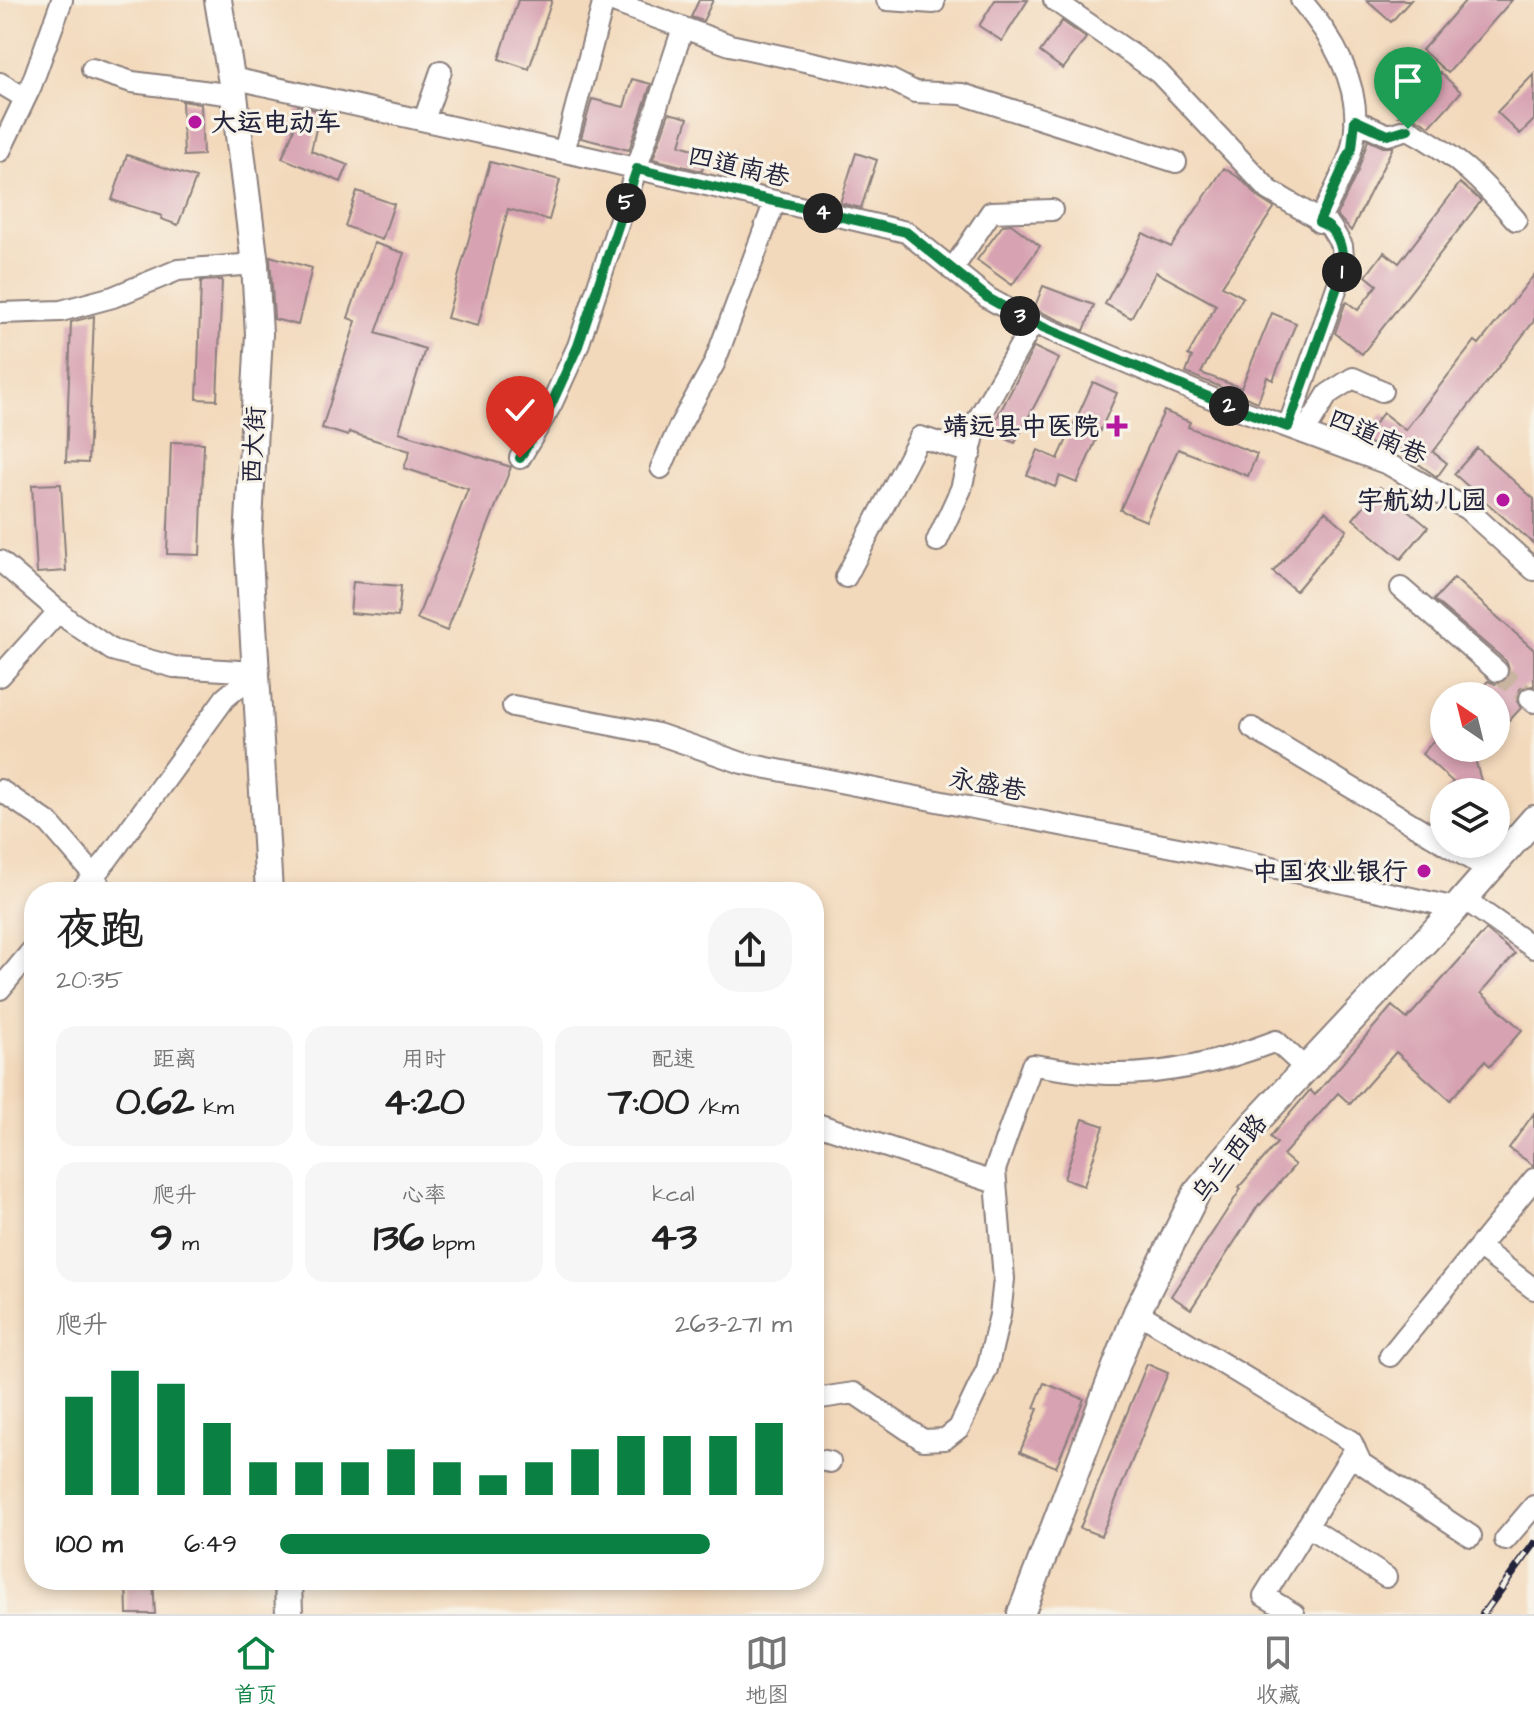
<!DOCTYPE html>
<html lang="zh">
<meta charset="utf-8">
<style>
body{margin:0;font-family:"Architects Daughter","LXGW WenKai TC",sans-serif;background:#f6f6f6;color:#222;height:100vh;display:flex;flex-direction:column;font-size:30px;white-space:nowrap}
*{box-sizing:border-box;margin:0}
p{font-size:26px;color:#767676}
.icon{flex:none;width:44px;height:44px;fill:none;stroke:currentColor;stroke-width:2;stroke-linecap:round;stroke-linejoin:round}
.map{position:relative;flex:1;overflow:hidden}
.drawer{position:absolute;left:24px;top:882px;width:800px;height:708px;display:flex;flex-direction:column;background:#fff;border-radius:32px;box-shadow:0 4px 12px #0003}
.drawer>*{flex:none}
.needle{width:52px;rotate:325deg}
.fabs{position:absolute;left:1430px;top:682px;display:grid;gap:16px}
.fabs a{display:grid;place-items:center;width:80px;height:80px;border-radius:50%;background:#fff;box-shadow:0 4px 12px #0003;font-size:40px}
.pin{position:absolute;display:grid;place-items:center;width:68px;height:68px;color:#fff;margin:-82px -34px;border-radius:50% 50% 50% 0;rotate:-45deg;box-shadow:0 0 8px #0007}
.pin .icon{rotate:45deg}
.km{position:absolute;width:40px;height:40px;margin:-20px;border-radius:50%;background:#222;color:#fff;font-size:22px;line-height:40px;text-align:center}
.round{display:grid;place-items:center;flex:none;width:84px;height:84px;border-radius:32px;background:#f6f6f6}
.summary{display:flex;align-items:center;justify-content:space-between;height:136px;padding:0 32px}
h1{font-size:44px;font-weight:700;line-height:60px}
.figures{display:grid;grid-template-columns:repeat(3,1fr);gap:12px;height:136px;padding:8px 32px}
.figures div{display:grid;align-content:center;border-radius:20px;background:#f6f6f6;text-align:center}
.figures b{font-size:40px;font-weight:700}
.figures small{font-size:22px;font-weight:400}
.figures p{font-size:22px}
.chart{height:224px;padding:16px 32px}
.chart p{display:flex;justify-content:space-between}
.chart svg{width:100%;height:144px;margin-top:8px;stroke:#0b8043;stroke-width:6}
ul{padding:0 32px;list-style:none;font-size:26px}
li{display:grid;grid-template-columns:128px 96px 1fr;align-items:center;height:60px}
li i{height:20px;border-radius:10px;background:#0b8043}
.menu{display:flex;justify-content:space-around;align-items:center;height:112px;border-top:2px solid #e0e0e0;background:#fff;font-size:22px;color:#767676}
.menu a{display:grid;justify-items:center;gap:4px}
.menu .active{color:#0b8043}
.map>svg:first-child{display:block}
</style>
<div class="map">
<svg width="1534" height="1614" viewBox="0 0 1534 1614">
<rect width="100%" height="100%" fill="#f7f3e8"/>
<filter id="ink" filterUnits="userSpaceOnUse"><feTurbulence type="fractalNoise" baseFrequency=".0125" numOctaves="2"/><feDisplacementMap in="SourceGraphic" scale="16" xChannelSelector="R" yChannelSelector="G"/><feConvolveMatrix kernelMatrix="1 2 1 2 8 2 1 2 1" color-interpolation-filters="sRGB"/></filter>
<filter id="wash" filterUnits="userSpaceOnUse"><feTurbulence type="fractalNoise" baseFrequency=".006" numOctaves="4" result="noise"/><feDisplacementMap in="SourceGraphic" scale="32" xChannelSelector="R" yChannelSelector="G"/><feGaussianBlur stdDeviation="1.8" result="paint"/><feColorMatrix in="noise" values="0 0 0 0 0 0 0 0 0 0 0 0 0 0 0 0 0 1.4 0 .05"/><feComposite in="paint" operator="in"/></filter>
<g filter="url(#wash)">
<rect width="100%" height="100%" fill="#f3d9bb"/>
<g id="blocks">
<path fill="#d7a2b2" d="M 518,0 L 552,0 L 529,69 L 499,59 Z
M 699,0 L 713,0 L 703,21 L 691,17 Z
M 995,0 L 1028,0 L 1002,41 L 979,26 Z
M 1366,0 L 1411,0 L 1391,22 Z
M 1466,0 L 1512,0 L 1448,73 L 1422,50 Z
M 1062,21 L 1086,38 L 1063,69 L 1040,52 Z
M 1440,72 L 1461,92 L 1430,126 L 1414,117 L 1399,116 Z
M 1534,74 L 1534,120 L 1520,134 L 1497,112 Z
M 632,79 L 651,84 L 629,150 L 581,138 L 592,99 L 624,107 Z
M 182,101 L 201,104 L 203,155 L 184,156 Z
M 298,106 L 320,111 L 311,151 L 348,165 L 341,182 L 282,158 L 293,132 Z
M 669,113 L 688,118 L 680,145 L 707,153 L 702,171 L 653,159 Z
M 1368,140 L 1383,147 L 1393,147 L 1351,231 L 1337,215 L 1358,171 Z
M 856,153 L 877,160 L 861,208 L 840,203 Z
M 127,155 L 196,178 L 178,225 L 161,219 L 162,216 L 112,200 Z
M 490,162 L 560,180 L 549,220 L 508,209 L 478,326 L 447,318 Z
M 1224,168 L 1241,179 L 1260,199 L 1274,208 L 1222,286 L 1243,297 L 1201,373 L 1241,388 L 1272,313 L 1296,323 L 1273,380 L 1267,377 L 1258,402 L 1186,373 L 1192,357 L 1188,355 L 1216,305 L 1156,272 L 1131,318 L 1105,304 L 1143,233 L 1171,247 Z
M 1460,183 L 1481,201 L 1362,354 L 1335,333 L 1345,304 L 1347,302 L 1358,310 L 1377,285 L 1366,276 L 1384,252 L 1399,263 Z
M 357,191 L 394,204 L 382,240 L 345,226 Z
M 1011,224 L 1040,246 L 1012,285 L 977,260 L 1003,225 Z
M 374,243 L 404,253 L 376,333 L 425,349 L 399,432 L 511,467 L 447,631 L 417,619 L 468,489 L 404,468 L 410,451 L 349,432 L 348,436 L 322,428 L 356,321 L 348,318 Z
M 270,256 L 312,268 L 298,325 L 274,319 Z
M 1534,275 L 1534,321 L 1433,452 L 1447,463 L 1437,477 L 1385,440 L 1379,447 L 1352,436 L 1360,426 L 1368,432 L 1383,413 L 1405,430 L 1475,341 L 1479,344 Z
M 222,280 L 217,400 L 197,399 L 201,281 Z
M 1043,286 L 1094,305 L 1084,331 L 1034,309 Z
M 94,316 L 88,463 L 66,462 L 71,322 Z
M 1034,347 L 1059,359 L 1015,443 L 990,431 Z
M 1093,382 L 1117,393 L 1077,483 L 1060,476 L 1055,487 L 1027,475 L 1038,450 L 1058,459 Z
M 1164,411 L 1190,422 L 1188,427 L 1257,454 L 1248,476 L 1178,449 L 1146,521 L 1120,510 Z
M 171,442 L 204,443 L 200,555 L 167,554 Z
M 1477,448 L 1534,499 L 1534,544 L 1454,474 Z
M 61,484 L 66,571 L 37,573 L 32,485 Z
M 1380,487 L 1428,527 L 1401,559 L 1353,519 Z
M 1325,511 L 1347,530 L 1296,591 L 1273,572 Z
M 1454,578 L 1534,650 L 1534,686 L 1526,686 L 1520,689 L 1517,701 L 1521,708 L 1496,735 L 1496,696 L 1474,696 L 1488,681 L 1495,684 L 1506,680 L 1509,668 L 1506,661 L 1434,600 Z
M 353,582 L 401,586 L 398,617 L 350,613 Z
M 1444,729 L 1444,748 L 1485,748 L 1475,759 L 1483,788 L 1479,792 L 1445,792 L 1453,782 L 1422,754 Z
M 1486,930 L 1515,954 L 1481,993 L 1522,1030 L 1490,1066 L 1485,1061 L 1450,1100 L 1396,1052 L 1350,1104 L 1338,1093 L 1283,1155 L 1295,1165 L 1260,1205 L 1259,1204 L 1191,1309 L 1171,1296 L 1241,1189 L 1239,1187 L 1277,1143 L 1270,1137 L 1310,1090 L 1315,1095 L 1392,1006 L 1407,1019 Z
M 1534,1113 L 1534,1166 L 1509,1148 Z
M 1083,1119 L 1104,1126 L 1084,1186 L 1064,1179 Z
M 1147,1364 L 1168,1373 L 1101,1536 L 1080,1528 Z
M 1044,1383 L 1084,1399 L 1056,1467 L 1020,1452 L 1038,1409 L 1034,1408 Z
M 126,1580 L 153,1580 L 155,1614 L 127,1614 Z"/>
</g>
</g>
<g filter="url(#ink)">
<use href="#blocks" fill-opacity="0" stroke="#8a7e7b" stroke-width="2"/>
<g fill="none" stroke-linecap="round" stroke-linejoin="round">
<path stroke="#c9b4a1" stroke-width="20" stroke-dasharray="20 10" stroke-linecap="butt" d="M 1497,671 L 1530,698"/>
<g stroke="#8a7e7b" stroke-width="24">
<path id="minor" d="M 608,0 L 730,45 L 889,79 L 915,92 L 962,94 L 1176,162
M 887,0 L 934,3
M 1054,0 L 1159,73 L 1269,190 L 1330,226 L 1342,246 L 1344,267 L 1288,427
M 1301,0 C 1335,40 1366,93 1352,147 C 1346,172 1330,198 1319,222
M 92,69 L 132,82 L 234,95
M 232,78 L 592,158 L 906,232 L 988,298 L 1033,323 L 1230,406 L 1388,464 L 1467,509 L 1534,570
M 0,83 L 25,98
M 424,120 L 441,71
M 1355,120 L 1388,135 L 1408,129 C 1455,154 1481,180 1516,220
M 0,151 L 31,86 L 62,0
M 564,152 L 604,0
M 952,270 L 991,212 L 1052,210
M 0,313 L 61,311 L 113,297 L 178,270 L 255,264
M 1304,433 L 1328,394 L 1353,378 L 1382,391
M 520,458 L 551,405 L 578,346 L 683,28
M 661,468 L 680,425 L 714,364 L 775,201
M 937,541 L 961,489 L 978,419 L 1033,323
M 0,561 L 70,621 L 112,650 L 174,667 L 256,672
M 846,577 L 920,437 L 971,453
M 1401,588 L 1497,671
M 0,676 L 59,611
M 1530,698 L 1534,702
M 513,706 L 658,734 L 742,763 L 1245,861 L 1456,908
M 1252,728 L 1444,843
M 0,790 L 49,823 L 94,875 L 103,892
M 1445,844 L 1489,870
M 80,892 L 107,860 L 225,698 L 256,672
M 1464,899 L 1534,948
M 0,989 L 34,948
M 814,1123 L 996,1183
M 1480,1248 L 1534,1289
M 1137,1312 L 1351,1441 L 1361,1463 L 1471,1536
M 1390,1356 L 1534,1179
M 814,1399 L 854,1393 L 923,1440 L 945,1439 L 959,1428 L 987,1369 L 1000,1315 L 1004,1279 L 995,1170 L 1032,1065 C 1058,1068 1086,1074 1112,1074 C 1169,1075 1224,1061 1276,1041 L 1305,1068
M 814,1459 L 830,1462
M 1307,1526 L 1386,1577
M 1505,1540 L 1534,1506
M 1294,1614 L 1264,1596 L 1355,1449"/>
</g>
<g stroke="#8a7e7b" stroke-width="30">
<path id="major" d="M 218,0 L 234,95 L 255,264 L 259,334 L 248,541 L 269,892
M 288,1580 L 289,1614
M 1021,1614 L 1137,1312 L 1197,1192 L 1252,1126 L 1456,908 L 1534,819"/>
</g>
<use href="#minor" stroke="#fff" stroke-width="20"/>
<use href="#major" stroke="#fff" stroke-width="26"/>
<g stroke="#22223b" stroke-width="8">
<path id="rail" d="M 1483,1614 L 1534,1544"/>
</g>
<use href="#rail" stroke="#f7f3e8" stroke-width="5" stroke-dasharray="15" stroke-linecap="butt"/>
</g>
</g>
<g fill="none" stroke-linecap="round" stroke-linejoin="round" filter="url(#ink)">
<g stroke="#fff" stroke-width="16">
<path id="route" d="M 520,458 L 551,405 L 578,346 L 637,169 L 906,232 L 988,298 L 1033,323 L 1230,406 L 1288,427 L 1344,267 C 1342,247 1339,229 1319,222 L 1352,148 L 1355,120 L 1388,135 L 1408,129"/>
</g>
<use href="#route" stroke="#0b8043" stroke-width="10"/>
</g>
<g fill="#b5179e" stroke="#f7f3e8" stroke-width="3">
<circle cx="195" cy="122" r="8"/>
<path d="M1113 414h8v8h8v8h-8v8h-8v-8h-8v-8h8z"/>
<circle cx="1503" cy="500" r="8"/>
<circle cx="1424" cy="871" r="8"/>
</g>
<g text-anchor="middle" stroke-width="6" stroke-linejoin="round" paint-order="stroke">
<g font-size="26" font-weight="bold" fill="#22223b" stroke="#f7f3e8" text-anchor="end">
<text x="211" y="131" text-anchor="start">大运电动车</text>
<text x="1099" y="435">靖远县中医院</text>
<text x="1487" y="509">宇航幼儿园</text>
<text x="1408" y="880">中国农业银行</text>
</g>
<g font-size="26" fill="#22223b" stroke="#f7f3e8">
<text transform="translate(739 166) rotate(13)" y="9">四道南巷</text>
<text transform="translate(1378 436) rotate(23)" y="9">四道南巷</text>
<text transform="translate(253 445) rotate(-87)" y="9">西大街</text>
<text transform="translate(988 784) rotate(11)" y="9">永盛巷</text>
<text transform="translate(1229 1158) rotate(-52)" y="9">乌兰西路</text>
</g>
</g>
</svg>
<div class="fabs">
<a><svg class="needle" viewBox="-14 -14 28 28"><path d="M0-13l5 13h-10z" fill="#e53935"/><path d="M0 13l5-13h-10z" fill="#767676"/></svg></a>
<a><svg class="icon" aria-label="layers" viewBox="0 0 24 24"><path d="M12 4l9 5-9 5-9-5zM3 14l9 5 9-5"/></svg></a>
</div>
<div class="pin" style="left:1408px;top:129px;background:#1e9e55"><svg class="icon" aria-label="arrive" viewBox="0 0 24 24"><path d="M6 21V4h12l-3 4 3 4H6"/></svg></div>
<div class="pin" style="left:520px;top:458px;background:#d93025"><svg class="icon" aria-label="check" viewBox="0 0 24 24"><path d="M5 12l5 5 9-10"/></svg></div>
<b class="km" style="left:1342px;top:272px">1</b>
<b class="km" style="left:1229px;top:406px">2</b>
<b class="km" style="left:1020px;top:316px">3</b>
<b class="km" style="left:823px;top:213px">4</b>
<b class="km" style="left:626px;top:203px">5</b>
<section class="drawer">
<div class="summary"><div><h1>夜跑</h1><p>20:35</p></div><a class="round"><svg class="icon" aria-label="share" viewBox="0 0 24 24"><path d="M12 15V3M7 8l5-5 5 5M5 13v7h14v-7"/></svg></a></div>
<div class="figures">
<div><p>距离</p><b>0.62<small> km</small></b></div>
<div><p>用时</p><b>4:20</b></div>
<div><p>配速</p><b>7:00<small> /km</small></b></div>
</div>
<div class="figures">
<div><p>爬升</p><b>9<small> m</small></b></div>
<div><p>心率</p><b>136<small> bpm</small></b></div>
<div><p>kcal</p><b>43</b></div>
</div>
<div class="chart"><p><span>爬升</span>263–271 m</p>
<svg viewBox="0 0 160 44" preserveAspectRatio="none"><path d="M5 44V14M15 44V6M25 44V10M35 44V22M45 44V34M55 44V34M65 44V34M75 44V30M85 44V34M95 44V38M105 44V34M115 44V30M125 44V26M135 44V26M145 44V26M155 44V22"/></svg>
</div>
<ul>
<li><b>100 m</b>6:49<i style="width:84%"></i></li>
</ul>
</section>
</div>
<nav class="menu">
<a class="active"><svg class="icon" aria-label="home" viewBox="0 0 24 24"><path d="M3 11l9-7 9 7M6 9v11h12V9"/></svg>首页</a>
<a><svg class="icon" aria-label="map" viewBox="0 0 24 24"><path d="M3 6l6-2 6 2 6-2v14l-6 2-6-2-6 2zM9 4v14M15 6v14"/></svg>地图</a>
<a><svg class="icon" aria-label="saved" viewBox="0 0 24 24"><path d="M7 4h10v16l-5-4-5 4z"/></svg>收藏</a>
</nav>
